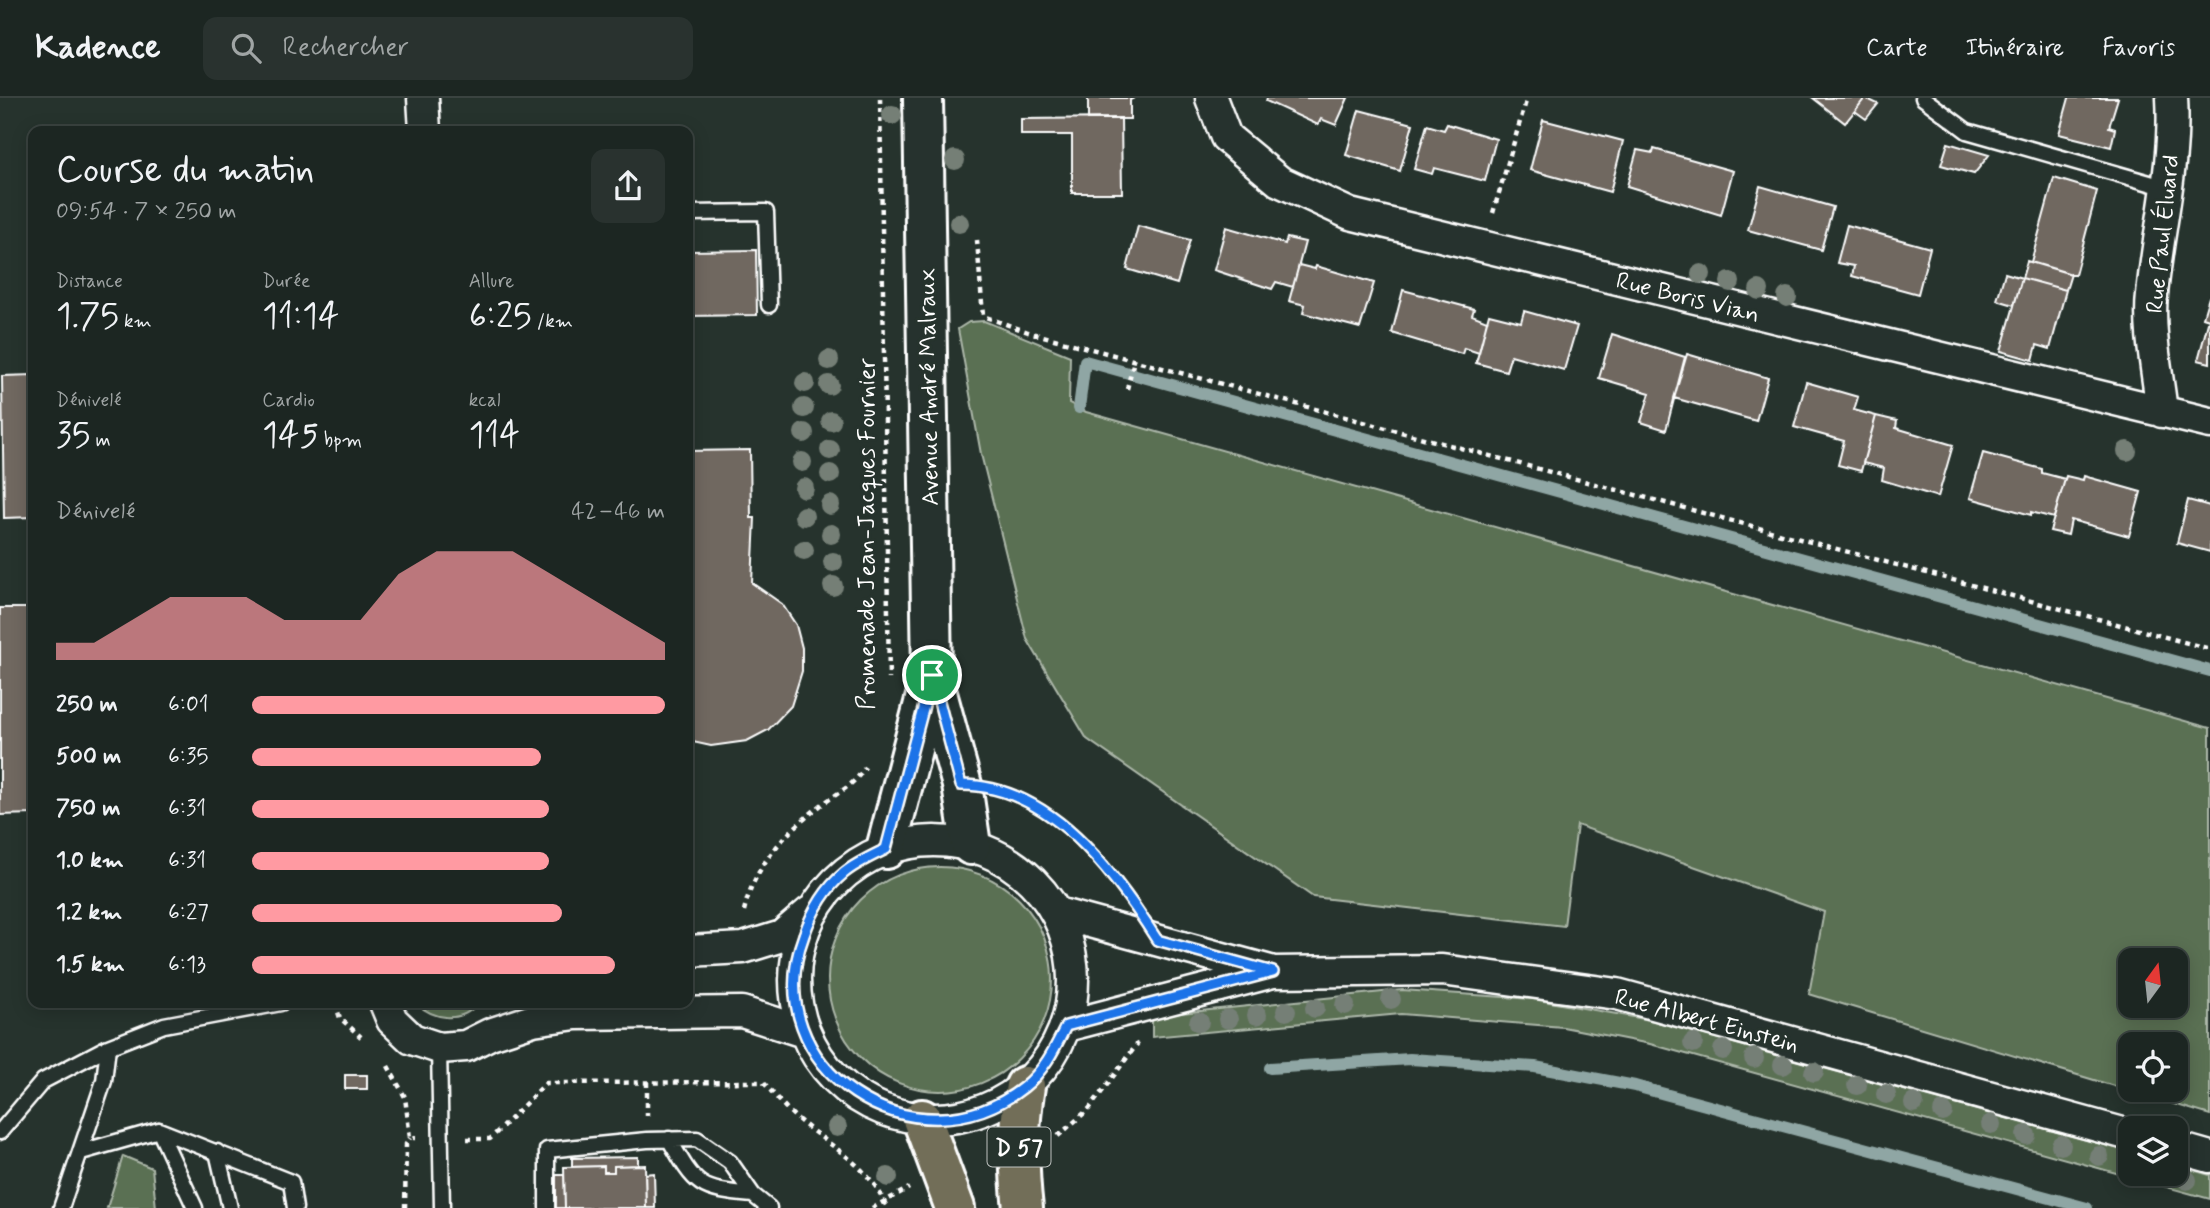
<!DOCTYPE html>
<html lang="fr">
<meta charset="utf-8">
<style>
body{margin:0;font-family:Mynerve,sans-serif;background:#29322f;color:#f1f3f6;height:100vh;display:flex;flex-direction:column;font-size:26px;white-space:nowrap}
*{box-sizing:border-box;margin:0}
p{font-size:23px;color:#a0a5a5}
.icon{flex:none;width:38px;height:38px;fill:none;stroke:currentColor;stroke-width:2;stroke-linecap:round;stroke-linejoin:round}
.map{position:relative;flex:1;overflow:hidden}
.drawer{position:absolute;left:28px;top:28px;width:665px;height:882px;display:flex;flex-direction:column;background:#1c2622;border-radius:14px;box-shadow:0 4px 18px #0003,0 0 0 2px #3a4340}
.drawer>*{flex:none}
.needle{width:46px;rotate:15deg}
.tools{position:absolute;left:2118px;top:850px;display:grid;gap:14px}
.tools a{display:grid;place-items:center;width:70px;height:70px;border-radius:14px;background:#1c2622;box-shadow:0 4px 18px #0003,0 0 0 2px #3a4340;font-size:35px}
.pin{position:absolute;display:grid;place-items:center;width:60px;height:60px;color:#fff;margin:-30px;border:4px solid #fff;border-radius:50%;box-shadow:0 2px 7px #0007}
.round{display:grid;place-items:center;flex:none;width:74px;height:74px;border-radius:14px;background:#29322f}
.summary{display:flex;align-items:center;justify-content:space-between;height:119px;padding:0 28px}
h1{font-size:38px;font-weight:600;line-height:52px}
.stats{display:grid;grid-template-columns:repeat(3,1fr);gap:10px;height:119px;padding:7px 28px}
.stats div{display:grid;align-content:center}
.stats b{font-size:35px;font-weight:600}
.stats small{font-size:19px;font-weight:400}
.stats p{font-size:19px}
.chart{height:196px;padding:14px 28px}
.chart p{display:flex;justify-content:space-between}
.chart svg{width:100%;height:126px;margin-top:7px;fill:#ff9aa2;opacity:.7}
ul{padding:0 28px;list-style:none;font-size:23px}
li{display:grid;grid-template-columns:112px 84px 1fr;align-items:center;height:52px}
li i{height:18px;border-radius:9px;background:#ff9aa2}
header{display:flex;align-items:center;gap:42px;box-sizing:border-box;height:98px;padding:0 35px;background:#1c2622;border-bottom:2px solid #3a4340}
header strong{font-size:33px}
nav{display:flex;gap:38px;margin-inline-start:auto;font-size:24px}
.search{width:490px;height:63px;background:#29322f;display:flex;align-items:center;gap:18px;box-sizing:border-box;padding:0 24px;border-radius:14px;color:#a0a5a5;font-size:26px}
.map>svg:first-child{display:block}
</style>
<header>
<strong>Kadence</strong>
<div class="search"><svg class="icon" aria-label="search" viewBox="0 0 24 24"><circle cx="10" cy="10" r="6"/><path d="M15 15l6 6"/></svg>Rechercher</div>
<nav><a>Carte</a><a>Itinéraire</a><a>Favoris</a></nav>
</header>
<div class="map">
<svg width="2210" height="1110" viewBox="0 0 2210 1110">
<rect width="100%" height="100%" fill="#26332d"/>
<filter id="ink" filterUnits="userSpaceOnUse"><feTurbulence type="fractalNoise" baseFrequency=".0143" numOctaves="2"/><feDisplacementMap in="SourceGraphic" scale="14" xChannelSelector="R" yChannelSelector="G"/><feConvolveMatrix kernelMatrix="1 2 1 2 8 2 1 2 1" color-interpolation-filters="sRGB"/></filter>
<g filter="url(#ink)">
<path fill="#5a6f53" stroke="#acb7a9" stroke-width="2" fill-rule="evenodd" d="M 984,223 L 1070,258 L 1069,305 L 1086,314 L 2210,630 L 2210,1017 L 1809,896 L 1824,814 L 1577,727 L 1564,828 L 1313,799 L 1087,641 L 1027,541 L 981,356 L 958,231 L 969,224 ZM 2130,863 L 2175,863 L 2175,908 L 2130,908 ZM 2130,947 L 2175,947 L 2175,992 L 2130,992 Z
M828 881a112 112 0 1 1 224 0a112 112 0 1 1-224 0Z
M 1402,892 L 1533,901 L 1650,922 L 2130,1054 L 2130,1076 L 2175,1076 L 2175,1067 L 2210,1077 L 2210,1101 L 1650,946 L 1563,929 L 1401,916 L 1152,939 L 1152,918 Z
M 416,905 L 478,905 C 461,926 434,922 416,905 Z
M 123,1058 L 152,1070 L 156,1110 L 107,1110 Z"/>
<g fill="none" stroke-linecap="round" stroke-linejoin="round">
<path stroke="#8fa6a4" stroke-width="12" d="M 1079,310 L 1085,263 L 2210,573
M 1270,970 L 1410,961 L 1535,969 L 1635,988 L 2087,1110"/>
</g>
<path fill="#6f6760" stroke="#fff" stroke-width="2" d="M 1088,0 L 1134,0 L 1130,2 L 1130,21 L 1088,21 Z
M 1267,0 L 1348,0 L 1336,27 L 1321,21 L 1318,27 L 1266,3 Z
M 1813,0 L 1865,0 L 1845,25 Z
M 1865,0 L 1878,6 L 1866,21 L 1855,13 Z
M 2069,0 L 2118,0 L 2109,29 L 2115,31 L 2111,49 L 2059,36 Z
M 1359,12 L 1413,26 L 1400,73 L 1346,57 Z
M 1121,20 L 1122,95 L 1072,95 L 1072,37 L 1021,37 L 1021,21 Z
M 1543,22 L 1623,43 L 1610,94 L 1530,72 Z
M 1447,26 L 1496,41 L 1485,83 L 1434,70 L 1432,76 L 1414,71 L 1427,27 L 1444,32 Z
M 1948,45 L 1989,57 L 1974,76 L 1941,67 Z
M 1654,51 L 1733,73 L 1721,117 L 1627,88 L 1637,52 L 1653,55 Z
M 2054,80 L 2097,93 L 2075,177 L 2031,164 Z
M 1760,88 L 1833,109 L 1821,152 L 1748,132 Z
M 1847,127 L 1930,150 L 1918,196 L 1852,178 L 1854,168 L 1837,165 Z
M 1138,128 L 1190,142 L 1177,186 L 1127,171 Z
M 1226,129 L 1285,146 L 1287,140 L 1305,144 L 1293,189 L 1276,184 L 1272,191 L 1214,172 Z
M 756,152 L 757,217 L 688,218 L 688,153 Z
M 2027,163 L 2071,176 L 2066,192 L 2022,180 Z
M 1299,167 L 1315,171 L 1316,168 L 1374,185 L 1360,230 L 1303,215 L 1305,207 L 1289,203 Z
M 2005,175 L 2022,180 L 2014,207 L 1997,202 Z
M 2022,180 L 2066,192 L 2050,251 L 2037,247 L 2033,262 L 2001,253 Z
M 1403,192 L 1474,211 L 1472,217 L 1487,223 L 1479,255 L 1464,250 L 1462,256 L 1392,235 Z
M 2209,199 L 2210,199 L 2210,265 L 2198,262 L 2209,221 L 2203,219 Z
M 1524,213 L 1577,228 L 1564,272 L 1511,257 L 1506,273 L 1476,265 L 1489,216 L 1521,224 Z
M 1612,236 L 1685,259 L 1666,332 L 1641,324 L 1650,295 L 1599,280 Z
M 1687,256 L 1768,280 L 1756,323 L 1674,300 Z
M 33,277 L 33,419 L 4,420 L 2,278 Z
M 1806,284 L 1858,299 L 1854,312 L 1876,318 L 1861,373 L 1838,367 L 1844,343 L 1794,329 Z
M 1876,318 L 1897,323 L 1896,330 L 1953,347 L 1938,399 L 1882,382 L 1884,370 L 1863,365 Z
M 750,352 L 751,420 L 755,420 L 752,485 L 782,506 L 796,527 L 802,550 L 802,573 L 791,608 L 768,632 L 747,643 L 711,648 L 688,643 L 688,353 Z
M 1983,355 L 2042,371 L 2042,375 L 2065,381 L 2054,420 L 2031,414 L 2031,417 L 1970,400 Z
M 2066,378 L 2083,382 L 2084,378 L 2141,394 L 2129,438 L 2071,422 L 2068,437 L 2050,433 Z
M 2188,402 L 2210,408 L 2210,454 L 2177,445 Z
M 0,510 L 33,510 L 33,716 L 0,717 Z
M 345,977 L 367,977 L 367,991 L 345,991 Z
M 638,1059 L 638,1067 L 614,1068 L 614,1074 L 604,1074 L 604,1068 L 572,1069 L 572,1060 Z
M 645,1067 L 646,1110 L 565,1110 L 564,1069 L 604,1068 L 604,1074 L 614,1074 L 614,1068 Z
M 654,1075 L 655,1110 L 646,1110 L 645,1076 Z
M 556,1077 L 564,1077 L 565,1110 L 556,1110 Z"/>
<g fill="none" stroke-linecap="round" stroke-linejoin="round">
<g stroke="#fff" stroke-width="19">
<path id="lane" d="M 1923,0 L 1967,33 L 2167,90
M 688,115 L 766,114 L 769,207
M 439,950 L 442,1110
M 159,1032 L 195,1110
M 0,1034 L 43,983 L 108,949 L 164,927 L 281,905
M 669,1041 C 696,1088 697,1092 753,1097
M 81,1054 L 159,1032 L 291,1084 L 295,1110
M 217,1054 L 230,1110
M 61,1110 L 104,983 L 108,949
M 547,1110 L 547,1052 L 647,1042 L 697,1041 L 730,1064 L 753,1097 L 769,1110"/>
</g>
<g stroke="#fff" stroke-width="35">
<path id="street" d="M 423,0 L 425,33
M 1211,0 L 1226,39 L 1279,83 L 1350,116 L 2210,325
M 2162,314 C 2158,278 2148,232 2152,197 C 2158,131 2176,66 2172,0
M795 882a139 139 0 1 1 278 0a139 139 0 1 1-278 0Z
M 1057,815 L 1270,873
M 688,853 L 743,850 L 782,838 L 810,814
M 385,905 L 392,922 L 412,941 L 439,950 L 466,948 L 490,936 L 533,922 L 576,916 L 742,914 L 804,934
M 1066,928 L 1273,874 L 1442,872 L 1617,896 L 2130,1037
M 2175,1049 L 2210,1059"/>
</g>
<g stroke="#fff" stroke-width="44">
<path id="secondary" d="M 923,0 L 932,577 L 962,687 L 971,747
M 886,751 L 931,579"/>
</g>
<g stroke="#fff" stroke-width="44">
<path id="primary" d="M 922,1021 L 955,1110
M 1023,1110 C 1018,1068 1018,1029 1025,988"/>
</g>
<path stroke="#fff" stroke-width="4.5" stroke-dasharray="5 5" stroke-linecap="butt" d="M 880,0 L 889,581
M 1493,115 L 1527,0
M 977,142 L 983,218 L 1028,234 L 2210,551
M 1127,291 L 1134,262
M 1003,691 C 1054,712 1092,757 1129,797
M 744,813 C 754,768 784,736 820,708 C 838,694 853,689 865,669
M 335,905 L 340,920 L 361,939
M 388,968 L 405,999 L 410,1040 L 416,1040
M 647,984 L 647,1018
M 1058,1038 L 1089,1011 L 1138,945
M 467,1041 L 490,1041 L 546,985 L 763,984 C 775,997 786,1012 800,1023 C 831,1049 871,1068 887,1110
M 405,1110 L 406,1046 L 410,1040
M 872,1110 L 909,1090"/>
<use href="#lane" stroke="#26332d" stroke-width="14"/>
<use href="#street" stroke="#26332d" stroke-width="30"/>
<use href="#secondary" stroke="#26332d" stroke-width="38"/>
<use href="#primary" stroke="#726e59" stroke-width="38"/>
</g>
<g fill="#757f76">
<circle cx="892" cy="17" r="10"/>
<circle cx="955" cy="62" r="10"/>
<circle cx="959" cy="125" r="10"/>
<circle cx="1701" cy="176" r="10"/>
<circle cx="1730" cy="184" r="10"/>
<circle cx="1759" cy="192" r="10"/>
<circle cx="1787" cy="199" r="10"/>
<circle cx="829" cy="262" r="10"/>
<circle cx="805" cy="285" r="10"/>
<circle cx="829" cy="287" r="10"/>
<circle cx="804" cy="310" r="10"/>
<circle cx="831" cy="323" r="10"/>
<circle cx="804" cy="335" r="10"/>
<circle cx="830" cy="352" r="10"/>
<circle cx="2127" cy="353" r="10"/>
<circle cx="802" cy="364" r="10"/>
<circle cx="830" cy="376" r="10"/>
<circle cx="804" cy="390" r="10"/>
<circle cx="830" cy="407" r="10"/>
<circle cx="804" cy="418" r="10"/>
<circle cx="831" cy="436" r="10"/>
<circle cx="804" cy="452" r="10"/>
<circle cx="833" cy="464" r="10"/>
<circle cx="833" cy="488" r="10"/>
<circle cx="1391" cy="901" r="10"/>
<circle cx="1345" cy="907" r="10"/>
<circle cx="1315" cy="910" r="10"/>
<circle cx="1286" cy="913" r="10"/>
<circle cx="1257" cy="917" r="10"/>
<circle cx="1228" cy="921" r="10"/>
<circle cx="1199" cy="924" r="10"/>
<circle cx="1693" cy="945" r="10"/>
<circle cx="1723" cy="952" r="10"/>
<circle cx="1754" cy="960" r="10"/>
<circle cx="1783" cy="967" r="10"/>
<circle cx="1814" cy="974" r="10"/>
<circle cx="1857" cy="987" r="10"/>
<circle cx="1886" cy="996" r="10"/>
<circle cx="1914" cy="1005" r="10"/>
<circle cx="1943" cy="1014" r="10"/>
<circle cx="1991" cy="1026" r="10"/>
<circle cx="837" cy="1029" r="10"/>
<circle cx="2026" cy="1037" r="10"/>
<circle cx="2061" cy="1047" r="10"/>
<circle cx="2099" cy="1058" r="10"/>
<circle cx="888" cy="1079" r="10"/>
<circle cx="2187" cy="1082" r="10"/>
</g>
</g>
<g fill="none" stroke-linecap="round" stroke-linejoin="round" filter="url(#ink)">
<g stroke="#fff" stroke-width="14">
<path id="route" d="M 932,577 L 961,687 C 1050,687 1114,774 1157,842 L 1273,874 L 1066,928 C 1055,950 1044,973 1024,989 C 916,1075 754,970 804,837 C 812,814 825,791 844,775 C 856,765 872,758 886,751 Z"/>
</g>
<use href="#route" stroke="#1a73e8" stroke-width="9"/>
</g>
<g text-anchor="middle" stroke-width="6" stroke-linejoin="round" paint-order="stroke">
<rect fill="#26332d" stroke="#bec2c0" stroke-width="2" x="987.5" y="1029.5" width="63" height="39" rx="5"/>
<g font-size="23" font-weight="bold" fill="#fff">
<text x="1019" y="1057">D 57</text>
</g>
<g font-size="24" fill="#fff" stroke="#26332d">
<text transform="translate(2162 136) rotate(-84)" y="8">Rue Paul Éluard</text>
<text transform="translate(1688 199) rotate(14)" y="8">Rue Boris Vian</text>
<text transform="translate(928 289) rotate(-91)" y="8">Avenue André Malraux</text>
<text transform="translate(866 436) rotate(-90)" y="8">Promenade Jean-Jacques Fournier</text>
<text transform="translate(1707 922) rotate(15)" y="8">Rue Albert Einstein</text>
</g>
</g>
</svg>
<div class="tools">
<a><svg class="needle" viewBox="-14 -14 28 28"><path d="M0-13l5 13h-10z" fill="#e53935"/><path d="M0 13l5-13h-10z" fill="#a0a5a5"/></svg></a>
<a><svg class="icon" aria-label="locate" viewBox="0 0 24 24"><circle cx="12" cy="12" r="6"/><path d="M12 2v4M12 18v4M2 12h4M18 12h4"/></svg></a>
<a><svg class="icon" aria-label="layers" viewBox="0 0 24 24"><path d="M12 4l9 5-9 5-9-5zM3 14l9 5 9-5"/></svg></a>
</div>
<div class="pin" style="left:932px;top:577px;background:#1e9e55"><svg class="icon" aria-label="arrive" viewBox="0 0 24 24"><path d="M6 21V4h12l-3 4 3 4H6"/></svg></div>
<section class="drawer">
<div class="summary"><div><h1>Course du matin</h1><p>09:54 · 7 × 250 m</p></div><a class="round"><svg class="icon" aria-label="share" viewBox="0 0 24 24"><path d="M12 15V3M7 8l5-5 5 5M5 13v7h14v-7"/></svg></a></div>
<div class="stats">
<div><p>Distance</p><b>1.75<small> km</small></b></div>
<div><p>Durée</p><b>11:14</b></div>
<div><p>Allure</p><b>6:25<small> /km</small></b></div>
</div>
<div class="stats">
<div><p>Dénivelé</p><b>35<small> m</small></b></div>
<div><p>Cardio</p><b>145<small> bpm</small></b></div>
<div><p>kcal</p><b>114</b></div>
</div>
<div class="chart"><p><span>Dénivelé</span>42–46 m</p>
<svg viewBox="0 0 160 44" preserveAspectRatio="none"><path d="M0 44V38L10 38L20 30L30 22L40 22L50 22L60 30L70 30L80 30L90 14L100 6L110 6L120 6L130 14L140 22L150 30L160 38V44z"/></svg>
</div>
<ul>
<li><b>250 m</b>6:01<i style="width:100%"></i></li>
<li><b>500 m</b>6:35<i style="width:70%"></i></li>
<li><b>750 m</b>6:31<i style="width:72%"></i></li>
<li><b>1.0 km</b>6:31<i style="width:72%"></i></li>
<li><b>1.2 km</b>6:27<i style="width:75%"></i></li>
<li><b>1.5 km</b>6:13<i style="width:88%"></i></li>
</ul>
</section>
</div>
